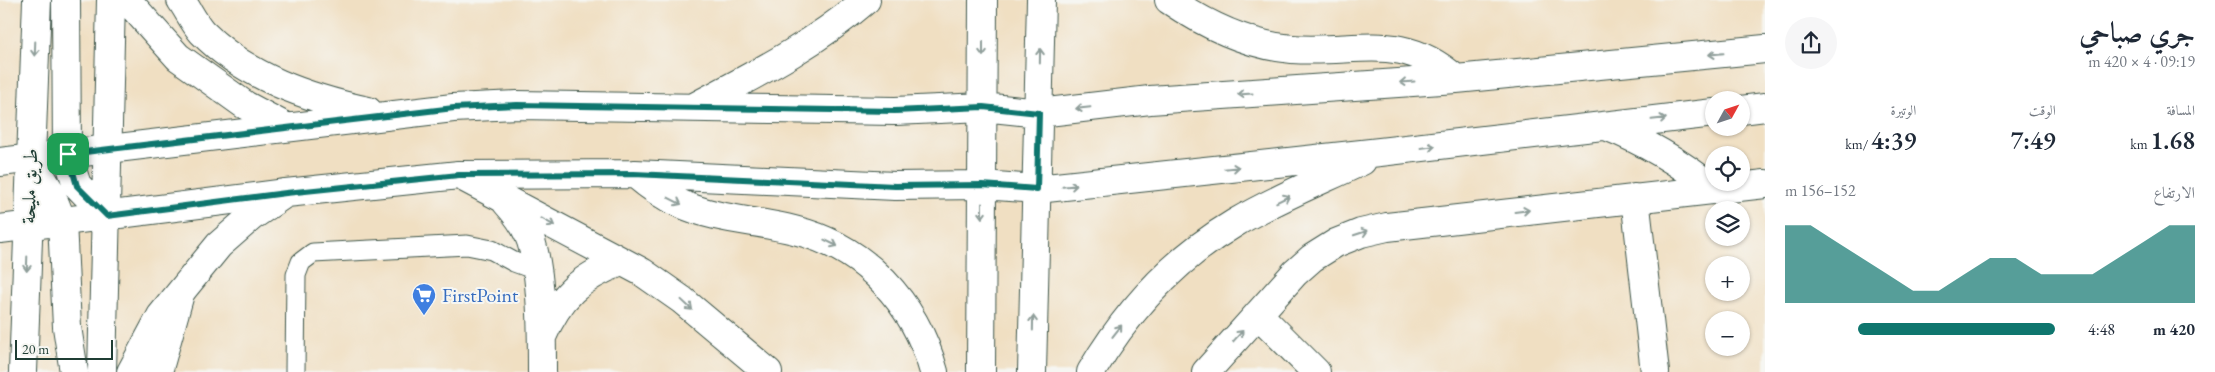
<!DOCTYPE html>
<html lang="ar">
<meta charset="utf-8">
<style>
body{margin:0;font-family:"EB Garamond",Amiri,serif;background:#f6f6f7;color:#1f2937;direction:rtl;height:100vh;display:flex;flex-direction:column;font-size:19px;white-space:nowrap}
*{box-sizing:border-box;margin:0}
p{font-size:16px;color:#747a83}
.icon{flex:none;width:28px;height:28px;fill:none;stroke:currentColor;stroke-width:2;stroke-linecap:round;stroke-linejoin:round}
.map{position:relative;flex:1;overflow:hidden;direction:ltr}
.details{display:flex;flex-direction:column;background:#fff;width:450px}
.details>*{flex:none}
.needle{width:32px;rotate:50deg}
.tools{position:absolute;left:1705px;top:91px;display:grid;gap:10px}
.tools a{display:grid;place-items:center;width:45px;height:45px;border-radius:50%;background:#fff;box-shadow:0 1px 4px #0004;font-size:25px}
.scale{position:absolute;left:15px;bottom:12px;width:98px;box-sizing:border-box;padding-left:5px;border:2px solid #1f3d34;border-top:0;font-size:14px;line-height:18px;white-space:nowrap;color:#1f3d34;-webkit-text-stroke:4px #f6f6f2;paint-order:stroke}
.pin{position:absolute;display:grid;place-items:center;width:42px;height:42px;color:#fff;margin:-21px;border-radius:10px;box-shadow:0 2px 8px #0006}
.round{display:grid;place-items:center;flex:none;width:52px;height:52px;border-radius:26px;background:#f6f6f7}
.summary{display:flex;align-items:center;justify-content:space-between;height:85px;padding:0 20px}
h1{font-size:28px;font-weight:600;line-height:38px}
.figures{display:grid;grid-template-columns:repeat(3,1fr);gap:8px;height:85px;padding:5px 20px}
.figures div{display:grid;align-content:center}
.figures b{font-size:25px;font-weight:600}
.figures small{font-size:14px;font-weight:400}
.figures p{font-size:14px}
.chart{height:140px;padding:10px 20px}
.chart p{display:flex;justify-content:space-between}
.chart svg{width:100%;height:90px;margin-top:5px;fill:#0f766e;opacity:.7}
ul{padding:0 20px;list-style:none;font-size:16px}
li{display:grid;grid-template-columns:80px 60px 1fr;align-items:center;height:38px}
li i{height:12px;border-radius:6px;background:#0f766e}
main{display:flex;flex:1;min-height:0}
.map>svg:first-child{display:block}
</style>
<main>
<section class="details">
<div class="summary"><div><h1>جري صباحي</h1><p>09:19 · 4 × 420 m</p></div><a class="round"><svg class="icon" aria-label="share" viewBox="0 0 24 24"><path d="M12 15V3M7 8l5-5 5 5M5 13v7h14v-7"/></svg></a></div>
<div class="figures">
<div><p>المسافة</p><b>1.68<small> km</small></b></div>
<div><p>الوقت</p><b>7:49</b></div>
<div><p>الوتيرة</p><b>4:39<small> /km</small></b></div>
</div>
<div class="chart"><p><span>الارتفاع</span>152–156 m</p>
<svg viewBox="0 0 160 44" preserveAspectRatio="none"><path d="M0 44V6L10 6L20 14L30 22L40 30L50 38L60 38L70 30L80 22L90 22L100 30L110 30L120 30L130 22L140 14L150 6L160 6V44z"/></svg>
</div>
<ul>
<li><b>420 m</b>4:48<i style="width:73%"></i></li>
</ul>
</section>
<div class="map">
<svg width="1765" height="372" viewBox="0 0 1765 372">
<rect width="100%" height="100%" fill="#f6f6f2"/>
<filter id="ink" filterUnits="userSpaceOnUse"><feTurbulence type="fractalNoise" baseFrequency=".02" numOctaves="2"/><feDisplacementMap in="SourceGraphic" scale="10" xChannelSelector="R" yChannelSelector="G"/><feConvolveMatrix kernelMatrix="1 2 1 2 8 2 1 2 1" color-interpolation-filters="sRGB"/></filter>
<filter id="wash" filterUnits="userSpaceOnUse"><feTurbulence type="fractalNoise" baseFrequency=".0096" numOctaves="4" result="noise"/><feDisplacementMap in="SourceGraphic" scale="20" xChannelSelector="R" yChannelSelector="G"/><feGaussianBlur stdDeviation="1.12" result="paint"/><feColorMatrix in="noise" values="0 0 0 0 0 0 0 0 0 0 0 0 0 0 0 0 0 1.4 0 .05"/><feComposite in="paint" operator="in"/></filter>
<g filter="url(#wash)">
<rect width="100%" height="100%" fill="#f0dfc2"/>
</g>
<g filter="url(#ink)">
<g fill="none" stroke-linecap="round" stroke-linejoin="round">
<g stroke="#3e5549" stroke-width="21">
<path id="lane" d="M 295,372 L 296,275 L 301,262 L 313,253 L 467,245 L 492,250 L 514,262 L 536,270"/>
</g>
<g stroke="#3e5549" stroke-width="30">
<path id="street" d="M 459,175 L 642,272 L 682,300 L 768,372
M 1635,198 L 1655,372
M 506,202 C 516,213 526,226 531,241 C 542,275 542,335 542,372
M 1258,314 L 1316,372
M 542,337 C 559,297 580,277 621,262
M 1206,372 L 1295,273 L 1312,258 L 1336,243 L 1361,233 L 1387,227 L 1765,184"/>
</g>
<g stroke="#3e5549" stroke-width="30">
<path id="secondary" d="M 181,0 C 188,10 194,23 202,32 C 246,77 308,98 368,111
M 1169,0 C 1206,25 1247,45 1292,49 C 1358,54 1400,30 1456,79
M 694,107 C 754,75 814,45 866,0
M 1741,110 L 1765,107
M 1606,126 C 1646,142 1681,163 1715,190
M 0,162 L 453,108 L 517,105 L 895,111 L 983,107 L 1039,113 L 1150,100 L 1456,79 L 1765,49
M 635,174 C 648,185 663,196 679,203 C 716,220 755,220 794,230 C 865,247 915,303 934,372
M 0,229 L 286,193 L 459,175 L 635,174 L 895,186 L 982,185 L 1037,189 L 1380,152 L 1714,113
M 158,372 L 180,294
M 981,372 L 983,0
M 1032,372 L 1041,0
M 1091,372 C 1127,311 1173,260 1235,223 C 1275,199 1320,181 1362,161"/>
</g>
<g stroke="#3e5549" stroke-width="30">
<path id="primary" d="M 66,0 L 67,154 L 77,185 L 107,216
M 127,0 L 178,57 L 245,105 L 286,127
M 30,158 L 50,191 L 62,221 L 67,327 L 74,372
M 23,372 L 37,0
M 102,372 L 111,0
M 131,372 L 161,316 L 219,245 L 251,217 L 286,193"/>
</g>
<use href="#lane" stroke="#fff" stroke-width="19"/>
<use href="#street" stroke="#fff" stroke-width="28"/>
<use href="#secondary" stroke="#fff" stroke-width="28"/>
<use href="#primary" stroke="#fff" stroke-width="28"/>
</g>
<defs><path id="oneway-shaft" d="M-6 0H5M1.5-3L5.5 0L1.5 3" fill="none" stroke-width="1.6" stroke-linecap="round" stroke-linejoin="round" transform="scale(1.25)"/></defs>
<g stroke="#8f9e9a">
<use href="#oneway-shaft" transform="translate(35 49) rotate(92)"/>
<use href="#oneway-shaft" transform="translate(983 49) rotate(90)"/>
<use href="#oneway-shaft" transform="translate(1716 54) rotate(175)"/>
<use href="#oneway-shaft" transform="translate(1040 56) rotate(-89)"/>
<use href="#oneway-shaft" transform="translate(1407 82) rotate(176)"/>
<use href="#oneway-shaft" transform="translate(1245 94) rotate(176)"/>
<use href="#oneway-shaft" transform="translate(1083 108) rotate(174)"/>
<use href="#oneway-shaft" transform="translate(1659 119) rotate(-6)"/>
<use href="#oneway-shaft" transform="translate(1428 147) rotate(-7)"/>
<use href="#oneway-shaft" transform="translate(1232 168) rotate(-6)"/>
<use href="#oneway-shaft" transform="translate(1070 186) rotate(-6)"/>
<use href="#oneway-shaft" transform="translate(1283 199) rotate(-26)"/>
<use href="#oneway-shaft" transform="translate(675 201) rotate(27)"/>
<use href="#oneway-shaft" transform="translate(982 211) rotate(90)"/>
<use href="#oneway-shaft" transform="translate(1522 211) rotate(-7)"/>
<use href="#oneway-shaft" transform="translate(548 222) rotate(29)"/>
<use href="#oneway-shaft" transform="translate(1361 233) rotate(-18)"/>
<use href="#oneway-shaft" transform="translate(831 243) rotate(26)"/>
<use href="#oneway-shaft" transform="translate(27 264) rotate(92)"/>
<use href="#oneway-shaft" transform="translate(687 305) rotate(43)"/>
<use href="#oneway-shaft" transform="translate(1033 323) rotate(-89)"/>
<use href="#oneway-shaft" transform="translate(1117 331) rotate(-52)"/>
<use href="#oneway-shaft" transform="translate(1238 336) rotate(-48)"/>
</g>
</g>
<g fill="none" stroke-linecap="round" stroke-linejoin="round" filter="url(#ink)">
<g stroke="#fff" stroke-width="10">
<path id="route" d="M 517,105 L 895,111 L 983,107 L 1039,113 L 1037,189 L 982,185 L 895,186 L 634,174 L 459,175 L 286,193 L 107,216 L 77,186 L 68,154 L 454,108 Z"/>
</g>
<use href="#route" stroke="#0f766e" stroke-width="6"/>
</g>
<defs>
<g id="supermarket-pin" transform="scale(1.25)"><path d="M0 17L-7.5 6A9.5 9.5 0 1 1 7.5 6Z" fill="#3f7fe0" stroke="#f6f6f2"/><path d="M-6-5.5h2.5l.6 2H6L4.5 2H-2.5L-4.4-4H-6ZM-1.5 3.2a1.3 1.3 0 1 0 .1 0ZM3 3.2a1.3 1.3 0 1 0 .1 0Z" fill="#fff"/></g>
</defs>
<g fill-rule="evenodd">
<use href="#supermarket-pin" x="424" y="295"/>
</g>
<g text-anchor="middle" stroke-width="4" stroke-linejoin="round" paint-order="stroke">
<g font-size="20" fill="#1f3d34" stroke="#f6f6f2">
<text transform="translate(29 186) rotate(-88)" y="7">طريق مليحة</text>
</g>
<g font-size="20" fill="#366cbe" stroke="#f6f6f2" text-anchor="start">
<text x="442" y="302">FirstPoint</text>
</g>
</g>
</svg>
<div class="tools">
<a><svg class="needle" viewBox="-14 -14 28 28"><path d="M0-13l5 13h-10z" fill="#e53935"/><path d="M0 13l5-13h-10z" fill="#747a83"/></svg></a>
<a><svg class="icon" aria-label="locate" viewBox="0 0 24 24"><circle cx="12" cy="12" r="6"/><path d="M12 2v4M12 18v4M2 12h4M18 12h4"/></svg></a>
<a><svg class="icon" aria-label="layers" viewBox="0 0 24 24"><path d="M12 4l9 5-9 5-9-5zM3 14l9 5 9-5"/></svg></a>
<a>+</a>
<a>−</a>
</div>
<div class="scale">20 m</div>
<div class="pin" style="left:68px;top:154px;background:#1e9e55"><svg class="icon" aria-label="arrive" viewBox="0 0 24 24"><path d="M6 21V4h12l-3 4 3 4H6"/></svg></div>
</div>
</main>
